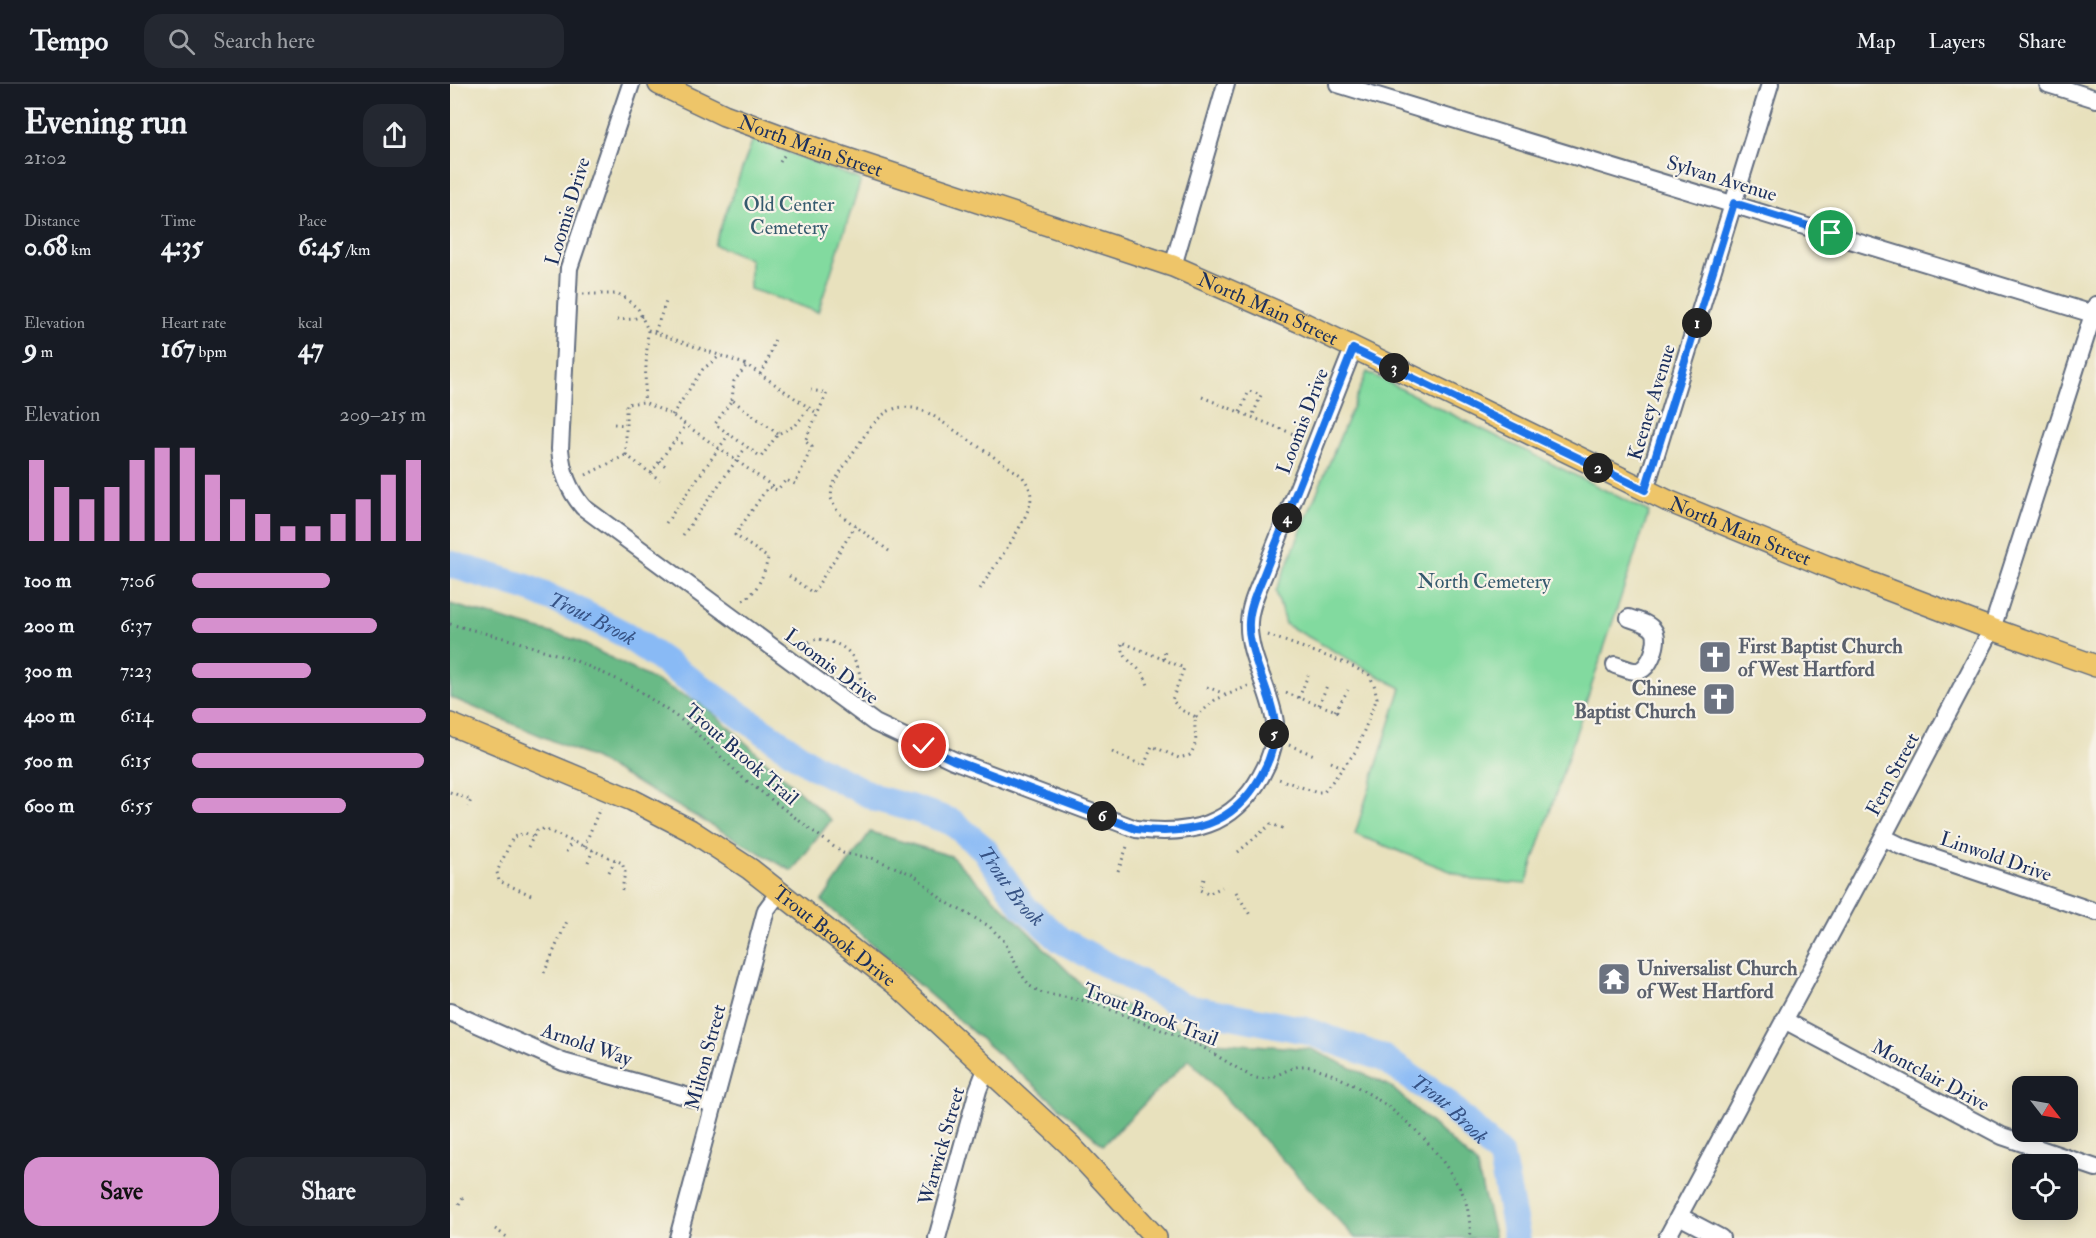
<!DOCTYPE html>
<meta charset="utf-8">
<style>
body{margin:0;font-family:"IM FELL Double Pica",serif;background:#242831;color:#f1f3f6;height:100vh;display:flex;flex-direction:column;font-size:22px;white-space:nowrap}
*{box-sizing:border-box;margin:0}
p{font-size:20px;color:#9ea1a6}
.icon{flex:none;width:33px;height:33px;fill:none;stroke:currentColor;stroke-width:2;stroke-linecap:round;stroke-linejoin:round}
.map{position:relative;flex:1;overflow:hidden}
.details{display:flex;flex-direction:column;background:#171b24;width:450px}
.details>*{flex:none}
.needle{width:39px;rotate:121deg}
.fabs{position:absolute;left:1562px;top:992px;display:grid;gap:12px}
.fabs a{display:grid;place-items:center;width:66px;height:66px;border-radius:12px;background:#171b24;box-shadow:0 3px 15px #0003;font-size:30px}
.pin{position:absolute;display:grid;place-items:center;width:51px;height:51px;color:#fff;margin:-26px;border:3px solid #fff;border-radius:50%;box-shadow:0 2px 6px #0007}
.km{position:absolute;width:30px;height:30px;margin:-15px;border-radius:50%;background:#222;color:#fff;font-size:16px;line-height:30px;text-align:center}
.round{display:grid;place-items:center;flex:none;width:63px;height:63px;border-radius:18px;background:#242831}
.overview{display:flex;align-items:center;justify-content:space-between;height:102px;padding:0 24px}
h1{font-size:33px;font-weight:700;line-height:45px}
.metrics{display:grid;grid-template-columns:repeat(3,1fr);gap:9px;height:102px;padding:6px 24px}
.metrics div{display:grid;align-content:center}
.metrics b{font-size:26px;font-weight:700}
.metrics small{font-size:16px;font-weight:400}
.metrics p{font-size:16px}
.chart{height:168px;padding:12px 24px}
.chart p{display:flex;justify-content:space-between}
.chart svg{width:100%;height:108px;margin-top:6px;stroke:#d690ce;stroke-width:6}
.button{display:flex;gap:12px;margin-top:auto;padding:12px 24px}
.button a{flex:1;height:69px;border-radius:18px;background:#d690ce;color:#111;font-size:24px;font-weight:700;line-height:69px;text-align:center}
.button a+a{background:#242831;color:#f1f3f6}
ul{padding:0 24px;list-style:none;font-size:20px}
li{display:grid;grid-template-columns:96px 72px 1fr;align-items:center;height:45px}
li i{height:15px;border-radius:8px;background:#d690ce}
header{display:flex;align-items:center;gap:36px;box-sizing:border-box;height:84px;padding:0 30px;background:#171b24;border-bottom:2px solid #363941}
header strong{font-size:28px}
nav{display:flex;gap:33px;margin-inline-start:auto;font-size:21px}
.search{width:420px;height:54px;background:#242831;display:flex;align-items:center;gap:15px;box-sizing:border-box;padding:0 21px;border-radius:18px;color:#9ea1a6;font-size:22px}
main{display:flex;flex:1;min-height:0}
.map>svg:first-child{display:block}
</style>
<header>
<strong>Tempo</strong>
<div class="search"><svg class="icon" aria-label="search" viewBox="0 0 24 24"><circle cx="10" cy="10" r="6"/><path d="M15 15l6 6"/></svg>Search here</div>
<nav><a>Map</a><a>Layers</a><a>Share</a></nav>
</header>
<main>
<section class="details">
<div class="overview"><div><h1>Evening run</h1><p>21:02</p></div><a class="round"><svg class="icon" aria-label="share" viewBox="0 0 24 24"><path d="M12 15V3M7 8l5-5 5 5M5 13v7h14v-7"/></svg></a></div>
<div class="metrics">
<div><p>Distance</p><b>0.68<small> km</small></b></div>
<div><p>Time</p><b>4:35</b></div>
<div><p>Pace</p><b>6:45<small> /km</small></b></div>
</div>
<div class="metrics">
<div><p>Elevation</p><b>9<small> m</small></b></div>
<div><p>Heart rate</p><b>167<small> bpm</small></b></div>
<div><p>kcal</p><b>47</b></div>
</div>
<div class="chart"><p><span>Elevation</span>209–215 m</p>
<svg viewBox="0 0 160 44" preserveAspectRatio="none"><path d="M5 44V11M15 44V22M25 44V27M35 44V22M45 44V11M55 44V6M65 44V6M75 44V17M85 44V27M95 44V33M105 44V38M115 44V38M125 44V33M135 44V27M145 44V17M155 44V11"/></svg>
</div>
<ul>
<li><b>100 m</b>7:06<i style="width:59%"></i></li>
<li><b>200 m</b>6:37<i style="width:79%"></i></li>
<li><b>300 m</b>7:23<i style="width:51%"></i></li>
<li><b>400 m</b>6:14<i style="width:100%"></i></li>
<li><b>500 m</b>6:15<i style="width:99%"></i></li>
<li><b>600 m</b>6:55<i style="width:66%"></i></li>
</ul>
<div class="button"><a>Save</a><a>Share</a></div>
</section>
<div class="map">
<svg width="1646" height="1154" viewBox="0 0 1646 1154">
<rect width="100%" height="100%" fill="#f7f3e8"/>
<filter id="ink" filterUnits="userSpaceOnUse"><feTurbulence type="fractalNoise" baseFrequency=".0167" numOctaves="2"/><feDisplacementMap in="SourceGraphic" scale="12" xChannelSelector="R" yChannelSelector="G"/><feConvolveMatrix kernelMatrix="1 2 1 2 8 2 1 2 1" color-interpolation-filters="sRGB"/></filter>
<filter id="wash" filterUnits="userSpaceOnUse"><feTurbulence type="fractalNoise" baseFrequency=".008" numOctaves="4" result="noise"/><feDisplacementMap in="SourceGraphic" scale="24" xChannelSelector="R" yChannelSelector="G"/><feGaussianBlur stdDeviation="1.35" result="paint"/><feColorMatrix in="noise" values="0 0 0 0 0 0 0 0 0 0 0 0 0 0 0 0 0 1.4 0 .05"/><feComposite in="paint" operator="in"/></filter>
<g filter="url(#wash)">
<rect width="100%" height="100%" fill="#e8e1bd"/>
<path fill="#82da9f" stroke="#4e847e" stroke-width="1.5" d="M 303,55 L 411,96 L 368,228 L 300,205 L 300,175 L 264,161 Z
M 917,288 L 1199,428 L 1076,800 L 1023,796 L 905,750 L 951,604 L 835,540 L 826,507 Z"/>
<path fill="#69ba86" stroke="#427472" stroke-width="1.5" d="M 0,520 L 126,556 L 255,622 L 381,736 L 342,787 L 143,674 L 0,613 Z
M 420,748 L 501,772 L 635,904 L 763,958 L 861,965 L 940,1002 L 1026,1080 L 1045,1154 L 905,1154 L 739,975 L 653,1061 L 372,817 Z"/>
<g fill="none" stroke-linecap="round" stroke-linejoin="round">
<path stroke="#89baf5" stroke-width="27" id="s1" d="M 0,480 L 78,504 L 121,523 L 176,551 L 363,682 L 428,715 L 465,725 L 502,738 L 534,765 L 573,822 L 611,856 L 733,922 L 854,946 L 933,974 L 991,1014 L 1051,1072 L 1067,1154"/>
</g>
</g>
<g filter="url(#ink)">
<g fill="none" stroke-linecap="round" stroke-linejoin="round">
<g stroke="#636d7f" stroke-width="20">
<path id="minor" d="M 181,0 L 119,184 L 110,365 C 112,388 118,405 133,423 L 425,639 L 503,676 L 686,745 C 740,752 783,742 811,692 C 820,676 826,658 825,639 C 821,606 797,571 799,538 C 800,521 808,505 814,490 L 903,265
M 888,0 L 1643,230
M 1598,0 L 1646,15
M 723,182 L 776,0
M 1195,406 L 1320,0
M 1165,581 C 1172,583 1181,588 1188,587 C 1200,585 1210,557 1204,547 C 1199,539 1187,537 1179,534
M 1433,753 L 1451,762 L 1646,828
M 0,928 L 113,978 L 264,1020
M 1334,936 L 1552,1052 L 1646,1084
M 1229,1132 L 1271,1154
M 228,1154 L 316,826 L 330,807
M 487,1154 L 528,1006 L 537,983
M 1217,1154 L 1433,753 L 1542,545 L 1646,221"/>
</g>
<g stroke="#636d7f" stroke-width="24">
<g id="major">
<path id="s2" d="M 209,0 L 274,31 L 367,65 L 723,182 L 855,240 L 1218,417 L 1376,482 L 1542,545 L 1646,582"/>
<path id="s3" d="M 0,640 L 182,716 L 240,746 L 300,785 L 447,901 L 620,1061 L 706,1154"/>
</g>
</g>
<path stroke="#636d7f" stroke-width="3" stroke-dasharray="1.5 4.5" stroke-linecap="butt" d="M 330,78 L 335,70
M 133,210 L 168,210 L 174,213 L 188,225 L 198,246 L 194,318
M 167,236 L 183,235 L 192,232
M 198,246 L 297,281 L 368,330
M 205,248 L 217,215
M 310,290 L 316,282 L 325,255
M 752,313 L 851,353
M 282,316 L 284,297 L 297,281
M 790,328 L 799,307 L 811,311 L 802,333
M 222,331 L 253,285 L 271,271
M 164,340 L 176,341
M 328,350 L 282,316 L 265,340 L 311,373 L 328,350 L 346,341 L 359,324
M 226,355 L 234,361
M 176,371 L 176,320 L 194,318 L 222,331 L 325,404
M 176,371 L 210,396
M 209,377 L 218,384
M 201,389 L 236,341
M 136,391 L 176,371
M 216,439 L 279,350
M 233,451 L 296,363
M 439,467 L 392,432 L 385,424 L 381,414 L 382,403 C 389,389 398,376 407,363 C 427,332 443,311 482,331 L 572,392 C 577,399 581,405 581,414 C 580,435 542,485 530,505
M 339,492 L 363,509 L 406,441
M 293,516 C 307,510 315,488 318,474 L 285,451 L 318,403 L 327,406 L 336,396 L 345,400 L 362,363 L 355,357 L 377,309 L 361,306
M 0,540 L 65,557 L 124,576 L 182,602 L 237,640 L 293,694 L 384,763 L 393,769 L 422,774 L 464,791 L 494,817 L 539,842 L 554,857 L 571,890 L 580,902 L 592,909 L 641,918 L 749,961 L 802,993 C 825,1000 834,982 854,982 C 867,983 882,990 894,996 C 938,1018 977,1050 1003,1093 C 1006,1099 1012,1106 1014,1113 C 1019,1126 1020,1140 1021,1154
M 818,551 L 898,580 L 919,591 L 924,600 L 927,614 L 906,667 L 874,708 L 865,708 L 826,694
M 353,560 C 357,559 363,556 367,555 C 371,555 377,557 381,558 C 402,564 410,581 411,601
M 714,575 L 713,573 L 715,568
M 757,603 L 775,610
M 836,609 L 889,628
M 849,614 L 858,591
M 869,621 L 878,599
M 885,627 L 898,606
M 746,633 L 765,616 L 798,602
M 839,661 L 864,671
M 662,668 L 694,682 L 702,662 L 729,674 L 740,671 C 751,653 742,650 746,633 L 731,626 L 722,616 L 734,584 L 672,558 C 671,581 693,579 698,602
M 881,678 L 892,683
M 0,708 L 21,716 L 18,723
M 78,763 L 87,746 L 94,745 L 172,779 L 175,788 L 172,806
M 134,763 L 150,724
M 116,768 L 122,757
M 788,768 L 821,740 L 835,745
M 138,778 L 143,766
M 668,787 L 678,760
M 159,788 L 165,776
M 754,795 L 750,806 L 758,810 L 772,803
M 786,808 L 800,831
M 81,811 L 49,797 L 47,788 L 63,753 L 75,749 L 83,753
M 94,889 L 118,835
M 9,1120 L 13,1113
M 45,1145 L 57,1153"/>
<use href="#minor" stroke="#fff" stroke-width="16"/>
<use href="#major" stroke="#eec569" stroke-width="21"/>
</g>
</g>
<g fill="none" stroke-linecap="round" stroke-linejoin="round" filter="url(#ink)">
<g stroke="#fff" stroke-width="12">
<path id="route" d="M 474,662 L 503,676 L 686,745 C 740,752 783,742 811,692 C 820,676 826,658 825,639 C 821,606 797,569 799,538 C 800,521 808,505 814,490 L 903,265 L 1195,406 L 1284,119 L 1381,149"/>
</g>
<use href="#route" stroke="#1a73e8" stroke-width="8"/>
</g>
<defs>
<g id="church-square" transform="scale(1.725)"><rect x="-9" y="-9" width="18" height="18" rx="4" fill="#6b7280" stroke="#f7f3e8"/><path d="M-1.2-6h2.4v3.5h3.3v2.4h-3.3V6h-2.4V-.1h-3.3v-2.4h3.3Z" fill="#fff"/></g>
<g id="temple-square" transform="scale(1.725)"><rect x="-9" y="-9" width="18" height="18" rx="4" fill="#6b7280" stroke="#f7f3e8"/><path d="M0-6L5-2H3V0L6.5 2.5H4V6H1.5V3h-3V6H-4V2.5H-6.5L-3 0V-2H-5Z" fill="#fff"/></g>
</defs>
<g fill-rule="evenodd">
<use href="#church-square" x="1265" y="573"/>
<use href="#church-square" x="1269" y="615"/>
<use href="#temple-square" x="1164" y="895"/>
</g>
<g text-anchor="middle" stroke-width="4.5" stroke-linejoin="round" paint-order="stroke">
<g font-size="20" fill="#1b2f5e" stroke="#f7f3e8">
<text dy="7" stroke="none"><textPath href="#s2" startOffset="164">North Main Street</textPath></text>
<text transform="translate(1272 94) rotate(17)" y="7">Sylvan Avenue</text>
<text transform="translate(117 127) rotate(-73)" y="7">Loomis Drive</text>
<text dy="7" stroke="none"><textPath href="#s2" startOffset="650">North Main Street</textPath></text>
<text transform="translate(1201 318) rotate(-73)" y="7">Keeney Avenue</text>
<text transform="translate(852 337) rotate(-69)" y="7">Loomis Drive</text>
<text dy="7" stroke="none"><textPath href="#s2" startOffset="1172">North Main Street</textPath></text>
<text transform="translate(382 582) rotate(37)" y="7">Loomis Drive</text>
<text transform="translate(292 670) rotate(41)" y="7">Trout Brook Trail</text>
<text transform="translate(1442 690) rotate(-62)" y="7">Fern Street</text>
<text transform="translate(1546 772) rotate(19)" y="7">Linwold Drive</text>
<text dy="7" stroke="none"><textPath href="#s3" startOffset="442">Trout Brook Drive</textPath></text>
<text transform="translate(701 930) rotate(21)" y="7">Trout Brook Trail</text>
<text transform="translate(137 960) rotate(19)" y="7">Arnold Way</text>
<text transform="translate(255 973) rotate(-75)" y="7">Milton Street</text>
<text transform="translate(1481 991) rotate(28)" y="7">Montclair Drive</text>
<text transform="translate(491 1062) rotate(-74)" y="7">Warwick Street</text>
</g>
<g font-size="20" fill="#355a6e" stroke="#f7f3e8">
<text x="339" y="127">Old Center<tspan x="339" dy="23">Cemetery</tspan></text>
<text x="1034" y="504">North Cemetery</text>
</g>
<g font-size="20" font-weight="bold" fill="#5b616d" stroke="#f7f3e8" text-anchor="start">
<text x="1288" y="569">First Baptist Church<tspan x="1288" dy="23">of West Hartford</tspan></text>
<text x="1246" y="611" text-anchor="end">Chinese<tspan x="1246" dy="23">Baptist Church</tspan></text>
<text x="1187" y="891">Universalist Church<tspan x="1187" dy="23">of West Hartford</tspan></text>
</g>
<g font-size="21" font-style="italic" fill="#365284" stroke="#f7f3e8">
<text dy="7" stroke="none"><textPath href="#s1" startOffset="153">Trout Brook</textPath></text>
<text dy="7" stroke="none"><textPath href="#s1" startOffset="657">Trout Brook</textPath></text>
<text dy="7" stroke="none"><textPath href="#s1" startOffset="1161">Trout Brook</textPath></text>
</g>
</g>
</svg>
<div class="fabs">
<a><svg class="needle" viewBox="-14 -14 28 28"><path d="M0-13l5 13h-10z" fill="#e53935"/><path d="M0 13l5-13h-10z" fill="#9ea1a6"/></svg></a>
<a><svg class="icon" aria-label="locate" viewBox="0 0 24 24"><circle cx="12" cy="12" r="6"/><path d="M12 2v4M12 18v4M2 12h4M18 12h4"/></svg></a>
</div>
<div class="pin" style="left:1381px;top:149px;background:#1e9e55"><svg class="icon" aria-label="arrive" viewBox="0 0 24 24"><path d="M6 21V4h12l-3 4 3 4H6"/></svg></div>
<div class="pin" style="left:474px;top:662px;background:#d93025"><svg class="icon" aria-label="check" viewBox="0 0 24 24"><path d="M5 12l5 5 9-10"/></svg></div>
<b class="km" style="left:1247px;top:239px">1</b>
<b class="km" style="left:1148px;top:384px">2</b>
<b class="km" style="left:944px;top:284px">3</b>
<b class="km" style="left:837px;top:434px">4</b>
<b class="km" style="left:824px;top:650px">5</b>
<b class="km" style="left:652px;top:732px">6</b>
</div>
</main>
